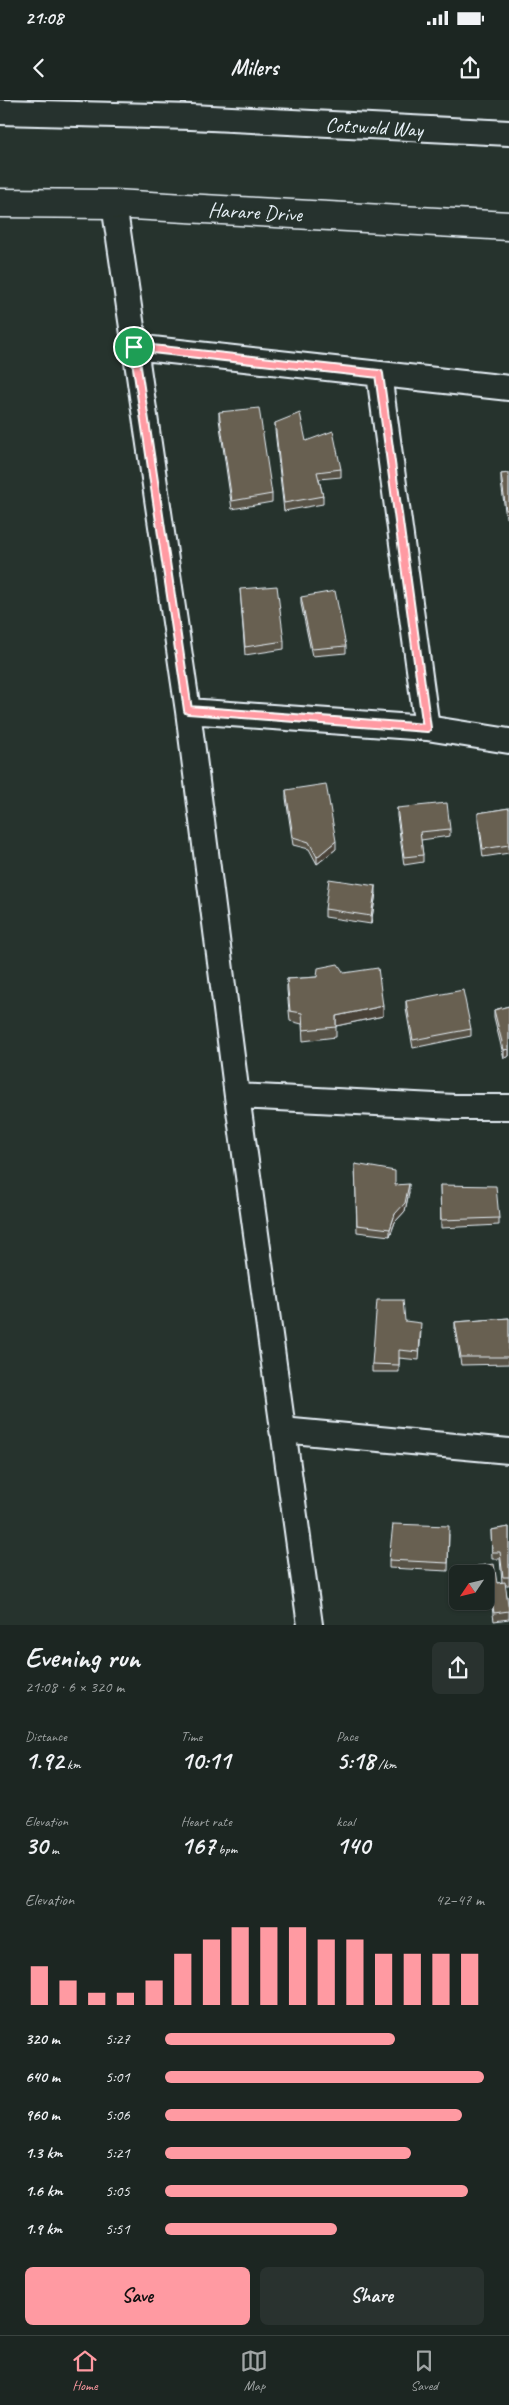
<!DOCTYPE html>
<meta charset="utf-8">
<style>
body{margin:0;font-family:Caveat,sans-serif;background:#29322f;color:#f1f3f6;height:100vh;display:flex;flex-direction:column;font-size:19px;white-space:nowrap}
*{box-sizing:border-box;margin:0}
p{font-size:16px;color:#a0a5a5}
.icon{flex:none;width:28px;height:28px;fill:none;stroke:currentColor;stroke-width:2;stroke-linecap:round;stroke-linejoin:round}
.map{position:relative;height:1525px;overflow:hidden}
.sheet{display:flex;flex-direction:column;background:#1c2622;flex:1}
.sheet>*{flex:none}
.needle{width:32px;rotate:235deg}
.tools{position:absolute;left:449px;top:1465px;display:grid;gap:10px}
.tools a{display:grid;place-items:center;width:45px;height:45px;border-radius:8px;background:#1c2622;box-shadow:0 1px 4px #0004,0 0 0 1px #3a4340;font-size:25px}
.pin{position:absolute;display:grid;place-items:center;width:42px;height:42px;color:#fff;margin:-21px;border:2px solid #fff;border-radius:50%;box-shadow:0 1px 5px #0007}
.round{display:grid;place-items:center;flex:none;width:52px;height:52px;border-radius:8px;background:#29322f}
.summary{display:flex;align-items:center;justify-content:space-between;height:85px;padding:0 25px}
h1{font-size:28px;font-weight:800;line-height:38px}
.stats{display:grid;grid-template-columns:repeat(3,1fr);gap:8px;height:85px;padding:5px 25px}
.stats div{display:grid;align-content:center}
.stats b{font-size:25px;font-weight:800}
.stats small{font-size:14px;font-weight:400}
.stats p{font-size:14px}
.chart{height:140px;padding:10px 25px}
.chart p{display:flex;justify-content:space-between}
.chart svg{width:100%;height:90px;margin-top:5px;stroke:#ff9aa2;stroke-width:6}
.button{display:flex;gap:10px;margin-top:auto;padding:10px 25px}
.button a{flex:1;height:58px;border-radius:8px;background:#ff9aa2;color:#111;font-size:20px;font-weight:800;line-height:58px;text-align:center}
.button a+a{background:#29322f;color:#f1f3f6}
ul{padding:0 25px;list-style:none;font-size:16px}
li{display:grid;grid-template-columns:80px 60px 1fr;align-items:center;height:38px}
li i{height:12px;border-radius:6px;background:#ff9aa2}
.status{display:flex;justify-content:space-between;align-items:center;height:35px;padding:0 25px;background:#1c2622;direction:ltr}
.status svg{height:14px;fill:currentColor}
header{display:flex;justify-content:space-between;align-items:center;height:65px;padding:0 25px;background:#1c2622;font-size:22px;font-weight:800}
.dock{display:flex;justify-content:space-around;align-items:center;height:70px;border-top:1px solid #3a4340;background:#1c2622;font-size:14px;color:#a0a5a5}
.dock a{display:grid;justify-items:center;gap:2px}
.dock .on{color:#ff9aa2}
.map>svg:first-child{display:block}
</style>
<div class="status"><b>21:08</b><svg viewBox="0 0 49 12"><path d="M0 12V9h3v3zM5 12V6h3v6zM10 12V3h3v9zM15 12V0h3v12zM26 1h20v11H26zM47 4h2v5h-2z"/></svg></div>
<header><svg class="icon" aria-label="back" viewBox="0 0 24 24"><path d="M15 5l-7 7 7 7"/></svg>Milers<svg class="icon" aria-label="share" viewBox="0 0 24 24"><path d="M12 15V3M7 8l5-5 5 5M5 13v7h14v-7"/></svg></header>
<div class="map">
<svg width="509" height="1525" viewBox="0 0 509 1525">
<rect width="100%" height="100%" fill="#26332d"/>
<filter id="ink" filterUnits="userSpaceOnUse"><feTurbulence type="fractalNoise" baseFrequency=".02" numOctaves="2"/><feDisplacementMap in="SourceGraphic" scale="10" xChannelSelector="R" yChannelSelector="G"/><feConvolveMatrix kernelMatrix="1 2 1 2 8 2 1 2 1" color-interpolation-filters="sRGB"/></filter>
<g filter="url(#ink)">
<g fill="none" stroke-linecap="round" stroke-linejoin="round">
<g stroke="#e8f1f8" stroke-width="28">
<path id="street" d="M 0,12 L 191,17 L 509,33
M 114,104 L 188,611 L 237,996 L 310,1525
M 134,247 L 509,288
M 379,274 L 427,628
M 188,611 L 427,628 L 509,641
M 237,996 L 455,1007 L 509,1007
M 282,1330 L 509,1351"/>
</g>
<g stroke="#e8f1f8" stroke-width="31">
<path id="primary" d="M 0,103 L 114,104 L 509,126"/>
</g>
<use href="#street" stroke="#26332d" stroke-width="24"/>
<use href="#primary" stroke="#26332d" stroke-width="28"/>
</g>
<path fill="#595346" stroke="#e8f1f8" d="M 219,312 L 272,394 L 272,402 L 232,409 L 219,319 Z
M 275,323 L 306,341 L 341,369 L 341,377 L 319,379 L 323,396 L 323,404 L 284,411 L 275,330 Z
M 509,373 L 509,418 L 506,418 L 501,382 L 501,374 Z
M 240,489 L 284,541 L 284,549 L 245,555 Z
M 301,497 L 346,546 L 346,553 L 312,556 L 301,504 Z
M 286,690 L 336,749 L 317,764 L 309,749 L 293,745 L 286,698 Z
M 397,708 L 450,729 L 450,736 L 421,740 L 423,755 L 423,762 L 404,765 L 397,716 Z
M 509,708 L 509,753 L 483,757 L 478,720 L 478,713 Z
M 376,793 L 371,824 L 325,817 L 325,809 Z
M 344,873 L 383,916 L 336,926 L 336,937 L 303,941 L 302,924 L 290,921 L 287,890 L 287,879 L 317,877 Z
M 406,901 L 471,929 L 471,936 L 413,948 L 406,909 Z
M 509,906 L 509,956 L 504,958 L 494,917 L 494,910 Z
M 355,1064 L 409,1092 L 405,1111 L 395,1122 L 390,1136 L 357,1132 Z
M 440,1085 L 499,1118 L 499,1125 L 441,1128 Z
M 509,1218 L 509,1264 L 461,1265 L 455,1229 L 455,1222 Z
M 405,1221 L 421,1231 L 419,1260 L 399,1258 L 399,1272 L 372,1272 L 372,1264 Z
M 509,1427 L 509,1485 L 505,1485 L 509,1508 L 509,1519 L 494,1521 L 490,1493 L 485,1494 L 485,1474 L 477,1474 L 477,1466 L 497,1483 L 502,1482 L 500,1459 L 492,1459 L 491,1430 Z
M 449,1434 L 448,1471 L 389,1468 L 389,1460 Z"/>
<path fill="#494339" stroke="#e8f1f8" d="M 336,741 L 336,749 L 317,764 L 317,757 Z
M 376,786 L 376,793 L 371,824 L 371,816 Z
M 383,906 L 383,916 L 336,926 L 336,916 Z
M 509,949 L 509,956 L 504,958 L 504,950 Z
M 409,1084 L 409,1092 L 405,1111 L 395,1122 L 390,1136 L 390,1129 L 395,1114 Z"/>
<path fill="#686051" stroke="#e8f1f8" d="M 259,308 L 272,394 L 232,401 L 219,312 Z
M 300,313 L 306,341 L 333,331 L 341,369 L 317,372 L 323,396 L 284,403 L 275,323 Z
M 509,373 L 509,410 L 506,410 L 501,374 Z
M 277,486 L 284,541 L 245,547 L 240,489 Z
M 335,491 L 346,546 L 312,549 L 301,497 Z
M 326,684 L 336,741 L 317,757 L 309,742 L 293,737 L 286,690 Z
M 447,703 L 450,729 L 420,732 L 423,755 L 404,757 L 397,708 Z
M 509,708 L 509,745 L 483,749 L 478,713 Z
M 329,779 L 376,786 L 371,816 L 325,809 Z
M 338,864 L 344,873 L 378,868 L 383,906 L 336,916 L 336,927 L 303,930 L 302,913 L 290,911 L 287,879 L 317,877 L 318,868 Z
M 463,890 L 471,929 L 413,940 L 406,901 Z
M 509,906 L 509,949 L 504,950 L 494,910 Z
M 355,1064 L 395,1071 L 395,1085 L 409,1084 L 405,1103 L 395,1114 L 390,1129 L 357,1125 Z
M 440,1085 L 496,1086 L 499,1118 L 441,1120 Z
M 377,1200 L 403,1200 L 405,1221 L 421,1223 L 419,1252 L 399,1250 L 399,1265 L 372,1264 Z
M 509,1218 L 509,1257 L 461,1257 L 455,1222 Z
M 393,1424 L 449,1426 L 448,1463 L 389,1460 Z
M 509,1427 L 509,1477 L 503,1477 L 500,1452 L 492,1452 L 491,1430 Z
M 494,1464 L 497,1483 L 505,1482 L 509,1511 L 494,1513 L 490,1486 L 485,1486 L 485,1474 L 478,1474 L 477,1466 Z"/>
</g>
<g fill="none" stroke-linecap="round" stroke-linejoin="round" filter="url(#ink)">
<g stroke="#fff" stroke-width="10">
<path id="route" d="M 134,247 L 379,274 L 427,628 L 188,610 Z"/>
</g>
<use href="#route" stroke="#ff9aa2" stroke-width="6"/>
</g>
<g text-anchor="middle" stroke-width="4.5" stroke-linejoin="round" paint-order="stroke">
<g font-size="21" fill="#e8f1f8" stroke="#26332d">
<text transform="translate(374 27) rotate(3)" y="7">Cotswold Way</text>
<text transform="translate(255 112) rotate(3)" y="7">Harare Drive</text>
</g>
</g>
</svg>
<div class="tools">
<a><svg class="needle" viewBox="-14 -14 28 28"><path d="M0-13l5 13h-10z" fill="#e53935"/><path d="M0 13l5-13h-10z" fill="#a0a5a5"/></svg></a>
</div>
<div class="pin" style="left:134px;top:247px;background:#1e9e55"><svg class="icon" aria-label="arrive" viewBox="0 0 24 24"><path d="M6 21V4h12l-3 4 3 4H6"/></svg></div>
</div>
<section class="sheet">
<div class="summary"><div><h1>Evening run</h1><p>21:08 · 6 × 320 m</p></div><a class="round"><svg class="icon" aria-label="share" viewBox="0 0 24 24"><path d="M12 15V3M7 8l5-5 5 5M5 13v7h14v-7"/></svg></a></div>
<div class="stats">
<div><p>Distance</p><b>1.92<small> km</small></b></div>
<div><p>Time</p><b>10:11</b></div>
<div><p>Pace</p><b>5:18<small> /km</small></b></div>
</div>
<div class="stats">
<div><p>Elevation</p><b>30<small> m</small></b></div>
<div><p>Heart rate</p><b>167<small> bpm</small></b></div>
<div><p>kcal</p><b>140</b></div>
</div>
<div class="chart"><p><span>Elevation</span>42–47 m</p>
<svg viewBox="0 0 160 44" preserveAspectRatio="none"><path d="M5 44V25M15 44V32M25 44V38M35 44V38M45 44V32M55 44V19M65 44V12M75 44V6M85 44V6M95 44V6M105 44V12M115 44V12M125 44V19M135 44V19M145 44V19M155 44V19"/></svg>
</div>
<ul>
<li><b>320 m</b>5:27<i style="width:72%"></i></li>
<li><b>640 m</b>5:01<i style="width:100%"></i></li>
<li><b>960 m</b>5:06<i style="width:93%"></i></li>
<li><b>1.3 km</b>5:21<i style="width:77%"></i></li>
<li><b>1.6 km</b>5:05<i style="width:95%"></i></li>
<li><b>1.9 km</b>5:51<i style="width:54%"></i></li>
</ul>
<div class="button"><a>Save</a><a>Share</a></div>
</section>
<nav class="dock">
<a class="on"><svg class="icon" aria-label="home" viewBox="0 0 24 24"><path d="M3 11l9-7 9 7M6 9v11h12V9"/></svg>Home</a>
<a><svg class="icon" aria-label="map" viewBox="0 0 24 24"><path d="M3 6l6-2 6 2 6-2v14l-6 2-6-2-6 2zM9 4v14M15 6v14"/></svg>Map</a>
<a><svg class="icon" aria-label="saved" viewBox="0 0 24 24"><path d="M7 4h10v16l-5-4-5 4z"/></svg>Saved</a>
</nav>
